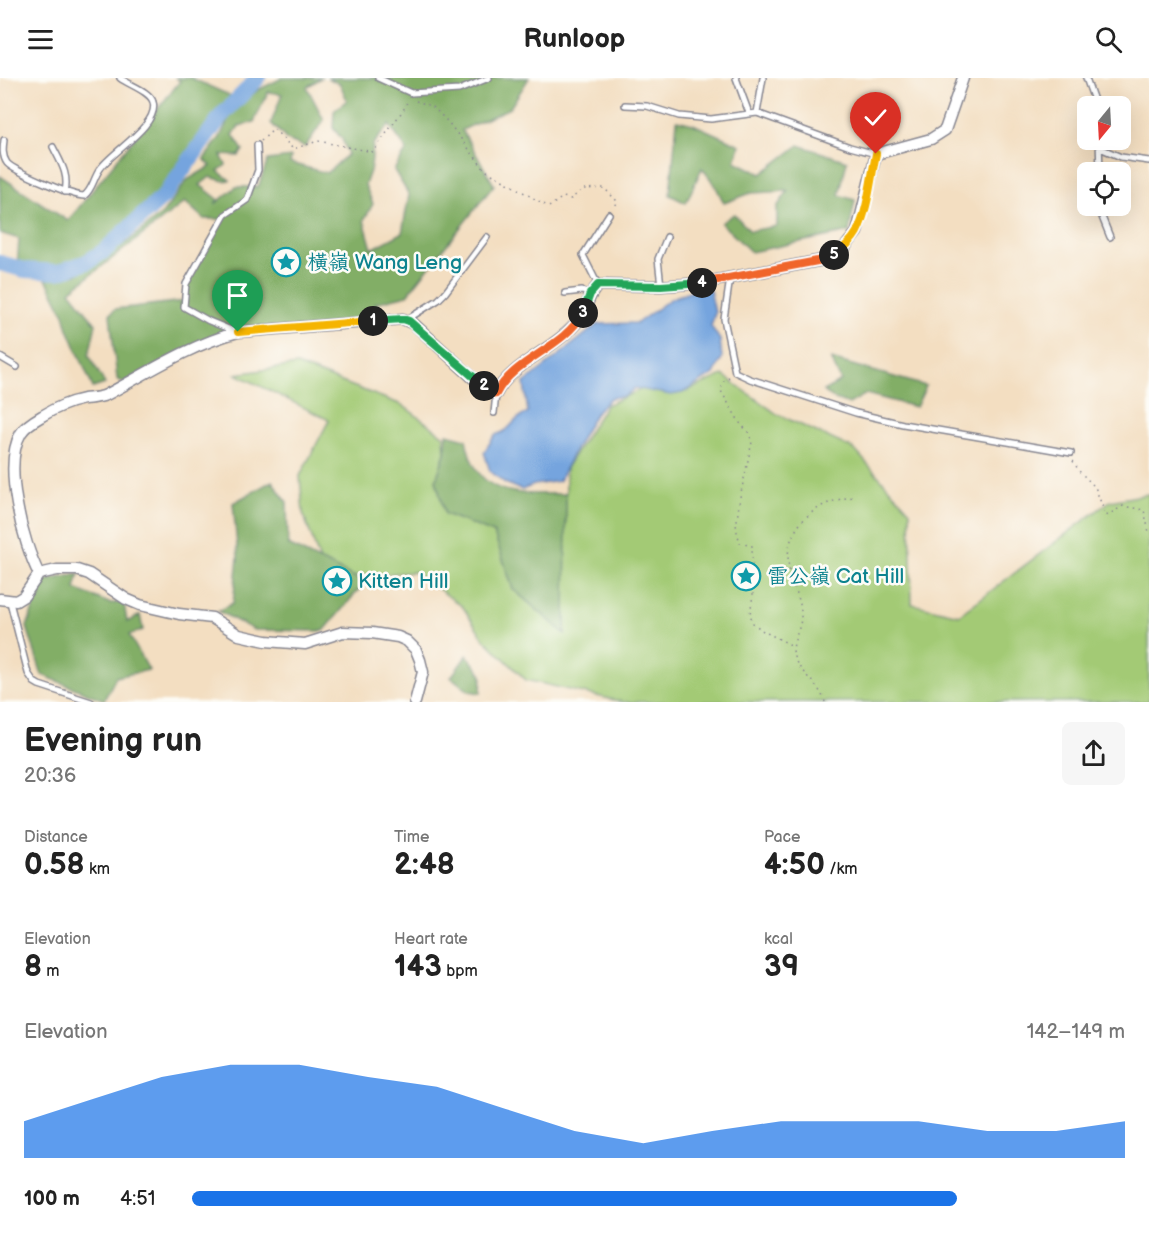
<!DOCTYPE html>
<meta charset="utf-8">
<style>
body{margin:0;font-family:"Balsamiq Sans","LXGW WenKai TC",sans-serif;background:#f6f6f6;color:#222;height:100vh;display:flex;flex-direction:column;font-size:22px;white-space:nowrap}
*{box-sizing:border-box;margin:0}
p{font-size:20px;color:#767676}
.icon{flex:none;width:33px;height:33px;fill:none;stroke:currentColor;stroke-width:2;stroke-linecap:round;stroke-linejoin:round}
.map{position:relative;height:624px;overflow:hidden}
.panel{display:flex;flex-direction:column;background:#fff;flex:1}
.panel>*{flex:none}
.needle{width:39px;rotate:198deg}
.controls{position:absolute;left:1077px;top:18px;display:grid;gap:12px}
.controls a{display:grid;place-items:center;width:54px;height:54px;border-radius:9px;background:#fff;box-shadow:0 6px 24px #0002;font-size:30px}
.pin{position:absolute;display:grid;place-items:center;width:51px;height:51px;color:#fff;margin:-62px -26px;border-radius:50% 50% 50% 0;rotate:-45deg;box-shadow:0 0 6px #0007}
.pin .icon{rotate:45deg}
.km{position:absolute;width:30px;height:30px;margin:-15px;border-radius:50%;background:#222;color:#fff;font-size:16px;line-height:30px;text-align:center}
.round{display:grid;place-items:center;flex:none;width:63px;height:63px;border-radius:9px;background:#f6f6f6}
.summary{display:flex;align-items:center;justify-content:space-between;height:102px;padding:0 24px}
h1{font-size:33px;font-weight:700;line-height:45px}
.figures{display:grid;grid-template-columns:repeat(3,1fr);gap:9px;height:102px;padding:6px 24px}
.figures div{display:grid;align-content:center}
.figures b{font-size:30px;font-weight:700}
.figures small{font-size:16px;font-weight:400}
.figures p{font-size:16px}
.chart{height:168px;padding:12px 24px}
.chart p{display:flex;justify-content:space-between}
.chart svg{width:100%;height:108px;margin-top:6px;fill:#1a73e8;opacity:.7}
ul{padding:0 24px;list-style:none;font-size:20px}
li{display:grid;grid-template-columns:96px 72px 1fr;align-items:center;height:45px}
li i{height:15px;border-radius:8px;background:#1a73e8}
header{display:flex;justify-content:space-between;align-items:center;height:78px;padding:0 24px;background:#fff;font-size:27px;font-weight:700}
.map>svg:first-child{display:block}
</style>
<header><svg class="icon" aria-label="menu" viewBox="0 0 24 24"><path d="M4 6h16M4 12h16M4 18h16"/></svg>Runloop<svg class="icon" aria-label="search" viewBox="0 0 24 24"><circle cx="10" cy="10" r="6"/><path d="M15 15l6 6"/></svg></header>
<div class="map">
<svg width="1149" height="624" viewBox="0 0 1149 624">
<rect width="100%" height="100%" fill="#fdfcf7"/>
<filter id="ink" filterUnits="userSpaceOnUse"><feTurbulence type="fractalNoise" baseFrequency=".0167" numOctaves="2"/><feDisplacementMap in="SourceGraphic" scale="12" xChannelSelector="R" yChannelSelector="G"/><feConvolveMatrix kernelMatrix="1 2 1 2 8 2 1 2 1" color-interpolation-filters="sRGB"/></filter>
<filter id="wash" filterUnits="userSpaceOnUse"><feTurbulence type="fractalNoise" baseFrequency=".008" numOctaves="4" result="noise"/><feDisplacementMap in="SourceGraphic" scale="24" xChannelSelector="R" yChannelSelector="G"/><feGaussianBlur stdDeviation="1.35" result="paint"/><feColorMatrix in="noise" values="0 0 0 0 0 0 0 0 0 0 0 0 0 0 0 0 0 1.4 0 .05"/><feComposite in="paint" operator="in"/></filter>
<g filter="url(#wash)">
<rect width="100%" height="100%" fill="#f3dec1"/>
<path fill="#a3ca75" stroke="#5f7c6a" stroke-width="1.5" d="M 297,287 L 402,327 L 444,358 L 445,375 L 436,402 L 445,436 L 494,455 L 513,511 L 565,555 L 566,390 L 606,327 L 642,311 L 682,315 L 723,297 L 777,336 L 854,371 L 910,433 L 912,526 L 959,537 L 1110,423 L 1149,416 L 1149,624 L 623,624 L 526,602 L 484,561 L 463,529 L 415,494 L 326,500 L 303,435 L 300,398 L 329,342 L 236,296 Z"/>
<path fill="#82ae66" stroke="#4e6e62" stroke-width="1.5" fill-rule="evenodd" d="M 176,0 L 191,0 L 238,21 C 216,44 201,70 182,95 C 165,118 144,139 122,158 C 89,186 61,201 17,190 L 19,161 L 0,155 L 0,98 L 68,143 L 180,3 Z
M 282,0 L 321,0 L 307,9 L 324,42 L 305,69 L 287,62 L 271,45 L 282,16 L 268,14 L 254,44 L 239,48 L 233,57 L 243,72 L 239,78 L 221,77 L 226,87 L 218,93 L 230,102 L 224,103 L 210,99 L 200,107 L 218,121 L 215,126 L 236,109 L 258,109 L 268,82 L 291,79 L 290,85 L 327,95 L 348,76 L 342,61 L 333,50 L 334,33 L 347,22 L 340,6 L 327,0 L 529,0 L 510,30 L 462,52 L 494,107 L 407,217 L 375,225 L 389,236 L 386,247 L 222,258 L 126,306 L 117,301 L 110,236 L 115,231 L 184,223 L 186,206 L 222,141 L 204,141 L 185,124 L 70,213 L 96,246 L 89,277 L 105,306 L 93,310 L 68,251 L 64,236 L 46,201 L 77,196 L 127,164 L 163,135 L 187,102 L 211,88 L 204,81 L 219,61 L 229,40 L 242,24 L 258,12 ZM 389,47 L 407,72 L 394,92 L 409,117 L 402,155 L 372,171 L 364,142 L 373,126 L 365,107 L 371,90 L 373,66 Z
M 677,42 L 693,46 L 740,67 L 735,83 L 761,96 L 799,67 L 847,83 L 839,117 L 855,122 L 849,154 L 751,174 L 721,145 L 734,136 L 750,153 L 777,148 L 777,129 L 788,113 L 751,115 L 724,125 L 715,107 L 702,90 L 686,125 L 670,117 Z
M 831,281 L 926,308 L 916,329 L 866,316 L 849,326 L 835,321 L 823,313 L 841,303 Z
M 447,356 L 466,361 C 476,422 517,415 566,416 L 565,556 L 513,511 L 494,455 L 445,436 L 436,402 L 445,375 Z
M 272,403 L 287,424 L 288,467 L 365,504 L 324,553 L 254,552 L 218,533 L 233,525 L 238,479 L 233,425 Z
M 79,496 L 75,511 L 109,525 L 124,525 L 127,544 L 140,537 L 143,552 L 129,557 L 149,592 L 116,599 L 104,622 L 42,597 L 27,549 L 42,503 Z
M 467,577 L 482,597 L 481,615 L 469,613 L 451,599 Z"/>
<path fill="#74a4de" stroke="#486a9e" stroke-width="1.5" d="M 704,209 L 710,212 L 715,235 L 711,248 L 720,262 L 722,280 L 714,296 L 682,315 L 671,317 L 635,310 L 625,318 L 610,320 C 605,327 598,331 594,338 C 581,359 570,381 559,403 L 534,407 L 522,412 L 505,405 L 490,393 L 484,374 L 495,357 C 514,352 510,341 528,335 L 524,305 L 598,246 L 637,245 L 672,220 Z"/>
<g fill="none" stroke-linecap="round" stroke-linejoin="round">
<path stroke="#74a4de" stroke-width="16" d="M 0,185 L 25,192 L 58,194 L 87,184 L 104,173 L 164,118 L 222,37 L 258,0"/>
</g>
</g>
<g filter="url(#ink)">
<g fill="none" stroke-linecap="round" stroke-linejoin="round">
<g stroke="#878690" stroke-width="8">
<path id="service" d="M 378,0 L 411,15 L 459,12 L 489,0
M 736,0 L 749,35
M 1086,0 L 1096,28
M 625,27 L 647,28 L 679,38 L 711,41 L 757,35 L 850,69 L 876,76
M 757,35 L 763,0
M 4,62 C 3,70 2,78 7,85 C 14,93 72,118 84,118 C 93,111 93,101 100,91 C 111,74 160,47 153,24 C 150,13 129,7 120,0
M 1099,62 L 1100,94
M 53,69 C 61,85 69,96 65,114
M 1100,70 L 1121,79 L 1149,83
M 1102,128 L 1102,139 L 1110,159
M 730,200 L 724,241 L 735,294 L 750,301 L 856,335 L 903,346 L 1071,375
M 598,207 L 583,177 L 609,136
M 661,208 L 658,181 L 667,159
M 565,215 L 582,213 L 590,216
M 409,243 L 411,239 L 438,222 L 445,215 L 487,159
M 236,254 L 209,243 L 184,229 L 186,206 L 225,137 L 247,122 L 258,92 L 257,67
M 0,279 L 17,289
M 494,335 L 496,316
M 10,524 L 28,595 L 34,604 L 39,607 L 91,624"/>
</g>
<g stroke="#878690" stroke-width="13">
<path id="minor" d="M 39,496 C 23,465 2,387 21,355 C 25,348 35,342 42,338 C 55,330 69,324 84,321 C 92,320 99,320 106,317 C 149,294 190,267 238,254 L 403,241 L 414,246 L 473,300 L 496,316 C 511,285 556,271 578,243 C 588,230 586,220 598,207 L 661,208 L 702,205 L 828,181 L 845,169 L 857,154 L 876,76 L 931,61 L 945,52 L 963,0
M 0,521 L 16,523 L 24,518 L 39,496 L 57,492 L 77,492 L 89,496 L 126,521 L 140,527 L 179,536 L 212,540 L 239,557 L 266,563 L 305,566 L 343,554 L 372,555 L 398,559 L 407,563 L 416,572 L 420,582 L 423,594 L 415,624"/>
</g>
<path stroke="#878690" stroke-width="1.5" stroke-dasharray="1.5 4.5" stroke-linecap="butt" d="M 416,23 L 432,28 L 448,44 L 485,92 L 549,129 L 563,119 L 571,121 L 583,111 L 604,110 L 618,124 L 614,129
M 261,63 L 274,51 L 293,71 L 318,63 L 373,74 L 406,28 L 407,22
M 729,299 L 724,302 L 721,313 L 740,345 L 749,355 L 752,364 L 740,419 L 736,450 L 740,465 L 752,468 L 753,517 L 750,536 L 753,545 L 763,553 L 793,568
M 1073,383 L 1079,393 L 1095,409 L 1106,438 L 1123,428 L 1144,432 L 1149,454
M 825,624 C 819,605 800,596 794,579 C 790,565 801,552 801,539 C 802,521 792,507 789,490 C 782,449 818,421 855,419"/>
<use href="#service" stroke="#fff" stroke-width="5"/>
<use href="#minor" stroke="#fff" stroke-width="10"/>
</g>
</g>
<g fill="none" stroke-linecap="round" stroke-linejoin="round" filter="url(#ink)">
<g stroke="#fff" stroke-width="12">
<path id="split-1" d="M 238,254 L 373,243"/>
</g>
<g stroke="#fff" stroke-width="12">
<path id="split-2" d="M 373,243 L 403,241 L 409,243 L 484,308"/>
</g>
<g stroke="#fff" stroke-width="12">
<path id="split-3" d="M 484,308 L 496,316 C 513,281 563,271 583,235"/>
</g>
<g stroke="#fff" stroke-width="12">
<path id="split-4" d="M 583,235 L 590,216 L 598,207 L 661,208 L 702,205"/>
</g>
<g stroke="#fff" stroke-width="12">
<path id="split-5" d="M 702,205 L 828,181 L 834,177"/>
</g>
<g stroke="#fff" stroke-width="12">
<path id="split-6" d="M 834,177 C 843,171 852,163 857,154 C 868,133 871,99 876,76"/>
</g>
<use href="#split-1" stroke="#f5b400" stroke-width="8"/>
<use href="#split-2" stroke="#22a559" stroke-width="8"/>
<use href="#split-3" stroke="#f0652b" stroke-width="8"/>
<use href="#split-4" stroke="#22a559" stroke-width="8"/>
<use href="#split-5" stroke="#f0652b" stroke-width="8"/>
<use href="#split-6" stroke="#f5b400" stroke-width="8"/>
</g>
<defs>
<g id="sight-ring" transform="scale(1.5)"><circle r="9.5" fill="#fdfcf7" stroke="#0f9aa8" stroke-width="1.5"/><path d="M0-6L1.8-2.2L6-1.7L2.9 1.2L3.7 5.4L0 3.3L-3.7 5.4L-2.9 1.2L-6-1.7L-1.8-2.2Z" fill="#0f9aa8"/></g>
</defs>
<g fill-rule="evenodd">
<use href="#sight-ring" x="286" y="184"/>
<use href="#sight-ring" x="746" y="498"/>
<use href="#sight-ring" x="337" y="503"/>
</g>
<g text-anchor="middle" stroke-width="5" stroke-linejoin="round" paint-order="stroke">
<g font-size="21" fill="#0d838f" stroke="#fdfcf7" text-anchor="start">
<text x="307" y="191">橫嶺 Wang Leng</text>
<text x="767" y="505">雷公嶺 Cat Hill</text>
<text x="358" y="510">Kitten Hill</text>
</g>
</g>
</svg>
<div class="controls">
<a><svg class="needle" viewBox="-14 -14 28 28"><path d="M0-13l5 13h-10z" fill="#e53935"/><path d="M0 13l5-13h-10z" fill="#767676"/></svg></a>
<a><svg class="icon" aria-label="locate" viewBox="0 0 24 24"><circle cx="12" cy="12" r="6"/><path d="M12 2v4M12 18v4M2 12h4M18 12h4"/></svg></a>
</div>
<div class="pin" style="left:238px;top:254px;background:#1e9e55"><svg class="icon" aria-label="arrive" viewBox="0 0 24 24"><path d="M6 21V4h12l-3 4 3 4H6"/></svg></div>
<div class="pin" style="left:876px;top:76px;background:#d93025"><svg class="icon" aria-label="check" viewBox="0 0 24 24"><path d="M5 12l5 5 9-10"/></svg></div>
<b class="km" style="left:373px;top:243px">1</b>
<b class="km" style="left:484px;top:308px">2</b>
<b class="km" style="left:583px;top:235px">3</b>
<b class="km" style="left:702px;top:205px">4</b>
<b class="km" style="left:834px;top:177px">5</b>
</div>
<section class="panel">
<div class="summary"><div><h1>Evening run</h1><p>20:36</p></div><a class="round"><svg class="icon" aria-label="share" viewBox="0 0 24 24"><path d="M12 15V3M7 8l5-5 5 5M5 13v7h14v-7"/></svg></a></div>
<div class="figures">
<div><p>Distance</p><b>0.58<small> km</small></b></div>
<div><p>Time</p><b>2:48</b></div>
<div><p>Pace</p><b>4:50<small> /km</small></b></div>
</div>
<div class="figures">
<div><p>Elevation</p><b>8<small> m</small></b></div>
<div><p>Heart rate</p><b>143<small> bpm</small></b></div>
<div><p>kcal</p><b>39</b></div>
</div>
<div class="chart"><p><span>Elevation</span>142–149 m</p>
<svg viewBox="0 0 160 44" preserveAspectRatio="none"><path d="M0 44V29L10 20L20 11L30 6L40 6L50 11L60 15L70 24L80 33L90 38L100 33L110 29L120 29L130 29L140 33L150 33L160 29V44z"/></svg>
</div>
<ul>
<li><b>100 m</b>4:51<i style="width:82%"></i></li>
</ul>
</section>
